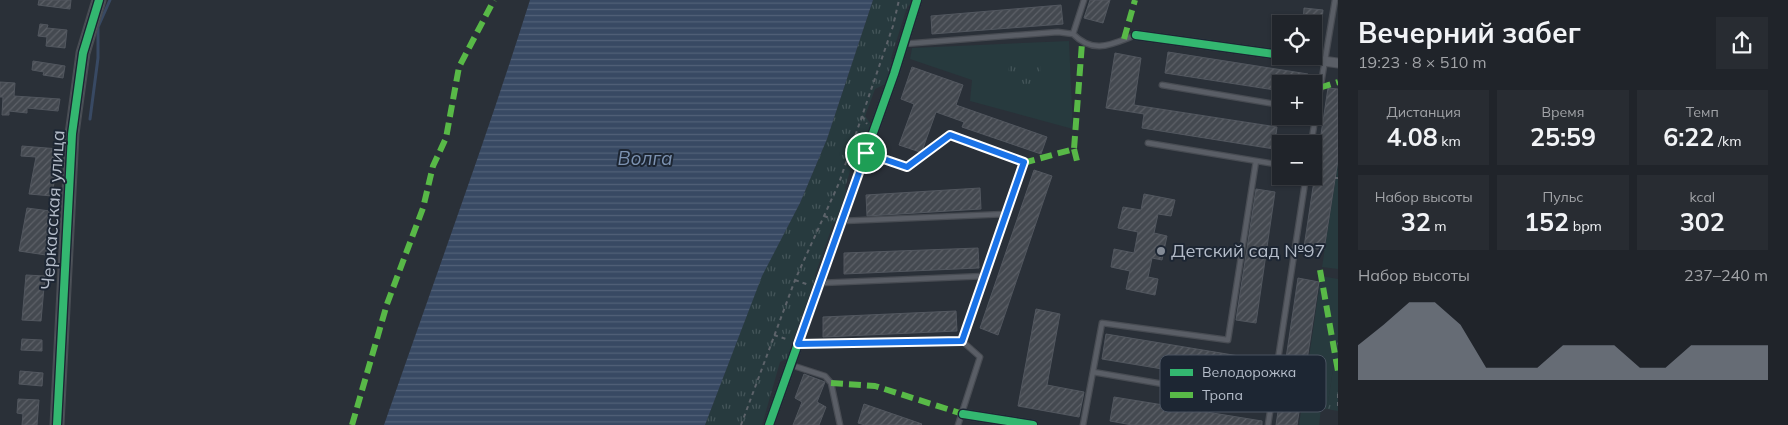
<!DOCTYPE html>
<html lang="ru">
<meta charset="utf-8">
<style>
body{margin:0;font-family:Mulish,sans-serif;background:#282c32;color:#f1f3f6;height:100vh;display:flex;flex-direction:column;font-size:19px;white-space:nowrap}
*{box-sizing:border-box;margin:0}
p{font-size:16px;color:#a2a4a8}
.icon{flex:none;width:28px;height:28px;fill:none;stroke:currentColor;stroke-width:2;stroke-linecap:round;stroke-linejoin:round}
.map{position:relative;flex:1;overflow:hidden}
.side{display:flex;flex-direction:column;background:#20242a;width:450px}
.side>*{flex:none}
.tools{position:absolute;left:1272px;top:15px;display:grid;gap:10px}
.tools a{display:grid;place-items:center;width:50px;height:50px;border-radius:0px;background:#20242a;box-shadow:0 1px 4px #0004,0 0 0 1px #3d4147;font-size:25px}
.pin{position:absolute;display:grid;place-items:center;width:42px;height:42px;color:#fff;margin:-21px;border:2px solid #fff;border-radius:50%;box-shadow:0 1px 5px #0007}
.round{display:grid;place-items:center;flex:none;width:52px;height:52px;border-radius:0px;background:#282c32}
.overview{display:flex;align-items:center;justify-content:space-between;height:85px;padding:0 20px}
h1{font-size:28px;font-weight:700;line-height:38px}
.figures{display:grid;grid-template-columns:repeat(3,1fr);gap:8px;height:85px;padding:5px 20px}
.figures div{display:grid;align-content:center;border-radius:0px;background:#282c32;text-align:center}
.figures b{font-size:25px;font-weight:700}
.figures small{font-size:14px;font-weight:400}
.figures p{font-size:14px}
.chart{height:140px;padding:10px 20px}
.chart p{display:flex;justify-content:space-between}
.chart svg{width:100%;height:90px;margin-top:5px;fill:#848b96;opacity:.7}
main{display:flex;flex:1;min-height:0}
.map>svg:first-child{display:block}
</style>
<main>
<div class="map">
<svg width="1338" height="425" viewBox="0 0 1338 425">
<defs>
<pattern id="park-tufts" width="24" height="20" patternUnits="userSpaceOnUse" patternTransform="scale(1.25)"><rect width="24" height="20" fill="#273a3e"/><path d="M3 7l-1-3M5 7V3M7 7l1-3M15 17l-1-3M17 17v-4M19 17l1-3" fill="none" stroke="#445559"/></pattern>
<pattern id="water-rules" width="6" height="5" patternUnits="userSpaceOnUse" patternTransform="scale(1.25)"><rect width="6" height="5" fill="#384963"/><path d="M0 2.5h6" fill="none" stroke="#526178"/></pattern>
<pattern id="building-hatch" width="6" height="6" patternUnits="userSpaceOnUse" patternTransform="scale(1.25)"><rect width="6" height="6" fill="#444950"/><path d="M-1 1l2-2M0 6l6-6M5 7l2-2" fill="none" stroke="#5d6168"/></pattern>
</defs>
<rect width="100%" height="100%" fill="#2a3038"/>
<path fill="#273a3e" d="M 1069,41 L 1073,129 L 970,101 L 972,80 L 910,59 L 912,48 Z
M 1338,163 L 1338,269 L 1322,267 Z
M 1321,276 L 1338,279 L 1338,337 L 1327,409 L 1321,409 L 1319,425 L 1299,425 Z"/>
<path fill="url(#park-tufts)" d="M 873,0 L 914,0 L 907,7 L 891,58 L 893,66 L 887,83 L 875,89 L 865,116 L 872,126 L 862,153 L 853,161 L 845,188 L 848,197 L 840,217 L 833,224 L 815,275 L 817,280 L 789,358 L 780,362 L 762,425 L 705,425 L 762,275 L 800,203 L 827,139 Z
M 1008,60 L 1040,61 L 1041,88 L 1010,87 Z
M 1338,337 L 1338,411 L 1327,409 Z"/>
<path fill="url(#water-rules)" d="M 530,0 L 873,0 L 827,139 L 800,203 L 762,276 L 705,425 L 384,425 C 433,283 485,143 530,0 Z"/>
<g fill="none" stroke-linecap="round" stroke-linejoin="round">
<path stroke="#384963" stroke-width="3" d="M 90,119 L 98,58 L 98,27 L 110,0"/>
</g>
<path fill="url(#building-hatch)" stroke="#52575f" d="M 39,0 L 71,0 L 70,9 L 38,5 Z
M 1090,0 L 1110,0 L 1103,23 L 1084,18 Z
M 1061,5 L 1063,24 L 932,34 L 931,16 Z
M 1304,8 L 1323,10 L 1319,49 L 1314,49 L 1314,24 L 1303,24 Z
M 40,24 L 48,25 L 47,28 L 67,30 L 65,48 L 46,46 L 47,37 L 38,36 Z
M 1168,52 L 1308,74 L 1306,84 L 1281,84 L 1281,91 L 1165,73 Z
M 1115,53 L 1141,58 L 1134,105 L 1277,127 L 1274,149 L 1142,128 L 1144,114 L 1106,108 Z
M 33,61 L 65,66 L 63,78 L 43,75 L 44,72 L 32,70 Z
M 912,67 L 963,85 L 956,105 L 1047,137 L 1041,154 L 962,127 L 964,122 L 936,112 L 922,151 L 920,152 L 899,145 L 914,104 L 901,99 Z
M 0,82 L 15,83 L 14,96 L 60,99 L 58,111 L 27,108 L 27,113 L 9,111 L 9,115 L 2,115 L 3,97 L 0,97 Z
M 1328,88 L 1338,89 L 1338,160 L 1324,250 L 1304,247 Z
M 22,146 L 59,149 L 52,196 L 29,194 L 36,157 L 21,156 Z
M 1034,170 L 1052,176 L 998,335 L 980,328 Z
M 980,188 L 981,209 L 867,216 L 866,195 Z
M 1256,189 L 1275,192 L 1256,323 L 1236,320 Z
M 1144,194 L 1175,200 L 1171,216 L 1158,214 L 1154,233 L 1167,236 L 1162,260 L 1152,258 L 1148,277 L 1158,279 L 1155,295 L 1126,289 L 1130,271 L 1111,267 L 1114,249 L 1134,253 L 1138,232 L 1118,228 L 1123,207 L 1141,210 Z
M 27,208 L 50,211 L 46,255 L 19,251 Z
M 978,248 L 979,268 L 844,274 L 844,253 Z
M 26,275 L 45,276 L 41,321 L 22,320 Z
M 1298,278 L 1319,282 L 1297,425 L 1276,425 Z
M 1036,309 L 1060,314 L 1047,385 L 1084,392 L 1079,417 L 1018,406 Z
M 956,311 L 957,331 L 823,337 L 823,317 Z
M 1106,334 L 1239,356 L 1235,381 L 1102,359 Z
M 22,339 L 42,340 L 42,351 L 21,350 Z
M 20,371 L 43,373 L 42,386 L 19,384 Z
M 804,374 L 825,382 L 817,402 L 826,407 L 819,425 L 793,425 L 802,402 L 795,398 Z
M 1114,397 L 1262,421 L 1262,425 L 1132,425 L 1110,421 Z
M 18,399 L 39,400 L 37,425 L 22,425 L 23,414 L 17,413 Z
M 864,404 L 922,424 L 921,425 L 865,425 L 858,423 Z"/>
<g fill="none" stroke-linecap="round" stroke-linejoin="round">
<g stroke="#484c53" stroke-width="7">
<path id="lane" d="M 1073,34 L 1084,0
M 903,44 L 1058,32 L 1073,34 C 1094,55 1112,44 1136,35
M 1162,85 L 1281,105
M 1148,143 L 1281,165
M 1311,144 L 1335,0
M 867,153 L 907,167 L 950,135 L 1023,163 L 962,341
M 842,221 L 1006,214
M 820,283 L 985,276
M 798,343 L 962,341 L 980,357 L 958,425
M 791,365 L 825,376 L 831,383 L 840,425
M 1093,372 L 1233,396
M 1083,425 L 1102,323 L 1228,340 L 1256,161
M 1268,425 L 1306,176"/>
</g>
<g stroke="#484c53" stroke-width="11">
<path id="street" d="M 1136,35 L 1281,55
M 1287,56 L 1338,63
M 963,414 L 1033,425
M 769,425 L 894,74 L 917,0"/>
</g>
<g stroke="#484c53" stroke-width="15">
<path id="secondary" d="M 57,425 L 72,134 L 83,53 L 99,0"/>
</g>
<path stroke="#5d636a" stroke-width="2" stroke-dasharray="4 4" stroke-linecap="butt" d="M 862,116 L 867,124
M 1335,178 L 1338,178
M 824,216 L 833,219
M 795,280 L 809,285
M 774,335 L 789,340
M 1338,394 L 1338,407
M 741,425 L 795,280 L 839,183 L 893,26 L 899,0"/>
<use href="#lane" stroke="#5a5e66" stroke-width="4.5"/>
<use href="#street" stroke="#5a5e66" stroke-width="9"/>
<use href="#secondary" stroke="#595d64" stroke-width="12"/>
<path stroke="#58b947" stroke-width="6" stroke-dasharray="12 6" stroke-linecap="butt" d="M 1124,39 L 1135,0
M 1319,88 L 1338,82
M 1074,149 L 1078,165
M 1023,163 L 1074,149 L 1082,43
M 1320,270 L 1338,371
M 831,383 L 875,386 L 963,414
M 352,425 L 387,304 L 423,208 L 433,166 L 446,138 L 459,67 L 494,0"/>
<g stroke="#1d2633" stroke-width="11">
<path id="cycleway" d="M 1136,35 L 1281,55
M 963,414 L 1033,425
M 57,425 L 72,134 L 83,53 L 99,0
M 769,425 L 894,74 L 917,0"/>
</g>
<use href="#cycleway" stroke="#33b770" stroke-width="8"/>
</g>
<g fill="none" stroke-linecap="round" stroke-linejoin="round">
<g stroke="#fff" stroke-width="10">
<path id="route" d="M 950,135 L 1024,162 L 962,341 L 798,344 L 866,153 L 907,167 Z"/>
</g>
<use href="#route" stroke="#1a73e8" stroke-width="6"/>
</g>
<circle fill="#848b96" stroke="#1d2633" stroke-width="2" cx="1161" cy="251" r="5"/>
<g text-anchor="middle" stroke-width="4" stroke-linejoin="round" paint-order="stroke">
<g font-size="18" fill="#b4bcc9" stroke="#1d2633">
<text transform="translate(53 210) rotate(-86)" y="6">Черкасская улица</text>
</g>
<g font-size="18" fill="#b4bcc9" stroke="#1d2633" text-anchor="start">
<text x="1171" y="257">Детский сад №97</text>
</g>
<g font-size="19" font-style="italic" fill="#7c92b1" stroke="#1d2633">
<text x="645" y="165">Волга</text>
</g>
</g>
<rect x="1160" y="355" width="166" height="57" rx="8" fill="#1d2633" stroke="#4a5360" stroke-width="1"/>
<rect x="1170" y="369" width="23" height="7" fill="#33b770"/>
<rect x="1170" y="392" width="23" height="6" fill="#58b947"/>
<g font-size="14" fill="#b4bcc9">
<text x="1202" y="377">Велодорожка</text>
<text x="1202" y="400">Тропа</text>
</g>
</svg>
<div class="tools">
<a><svg class="icon" aria-label="locate" viewBox="0 0 24 24"><circle cx="12" cy="12" r="6"/><path d="M12 2v4M12 18v4M2 12h4M18 12h4"/></svg></a>
<a>+</a>
<a>−</a>
</div>
<div class="pin" style="left:866px;top:153px;background:#1e9e55"><svg class="icon" aria-label="arrive" viewBox="0 0 24 24"><path d="M6 21V4h12l-3 4 3 4H6"/></svg></div>
</div>
<section class="side">
<div class="overview"><div><h1>Вечерний забег</h1><p>19:23 · 8 × 510 m</p></div><a class="round"><svg class="icon" aria-label="share" viewBox="0 0 24 24"><path d="M12 15V3M7 8l5-5 5 5M5 13v7h14v-7"/></svg></a></div>
<div class="figures">
<div><p>Дистанция</p><b>4.08<small> km</small></b></div>
<div><p>Время</p><b>25:59</b></div>
<div><p>Темп</p><b>6:22<small> /km</small></b></div>
</div>
<div class="figures">
<div><p>Набор высоты</p><b>32<small> m</small></b></div>
<div><p>Пульс</p><b>152<small> bpm</small></b></div>
<div><p>kcal</p><b>302</b></div>
</div>
<div class="chart"><p><span>Набор высоты</span>237–240 m</p>
<svg viewBox="0 0 160 44" preserveAspectRatio="none"><path d="M0 44V27L10 17L20 6L30 6L40 17L50 38L60 38L70 38L80 27L90 27L100 27L110 38L120 38L130 27L140 27L150 27L160 27V44z"/></svg>
</div>
</section>
</main>
